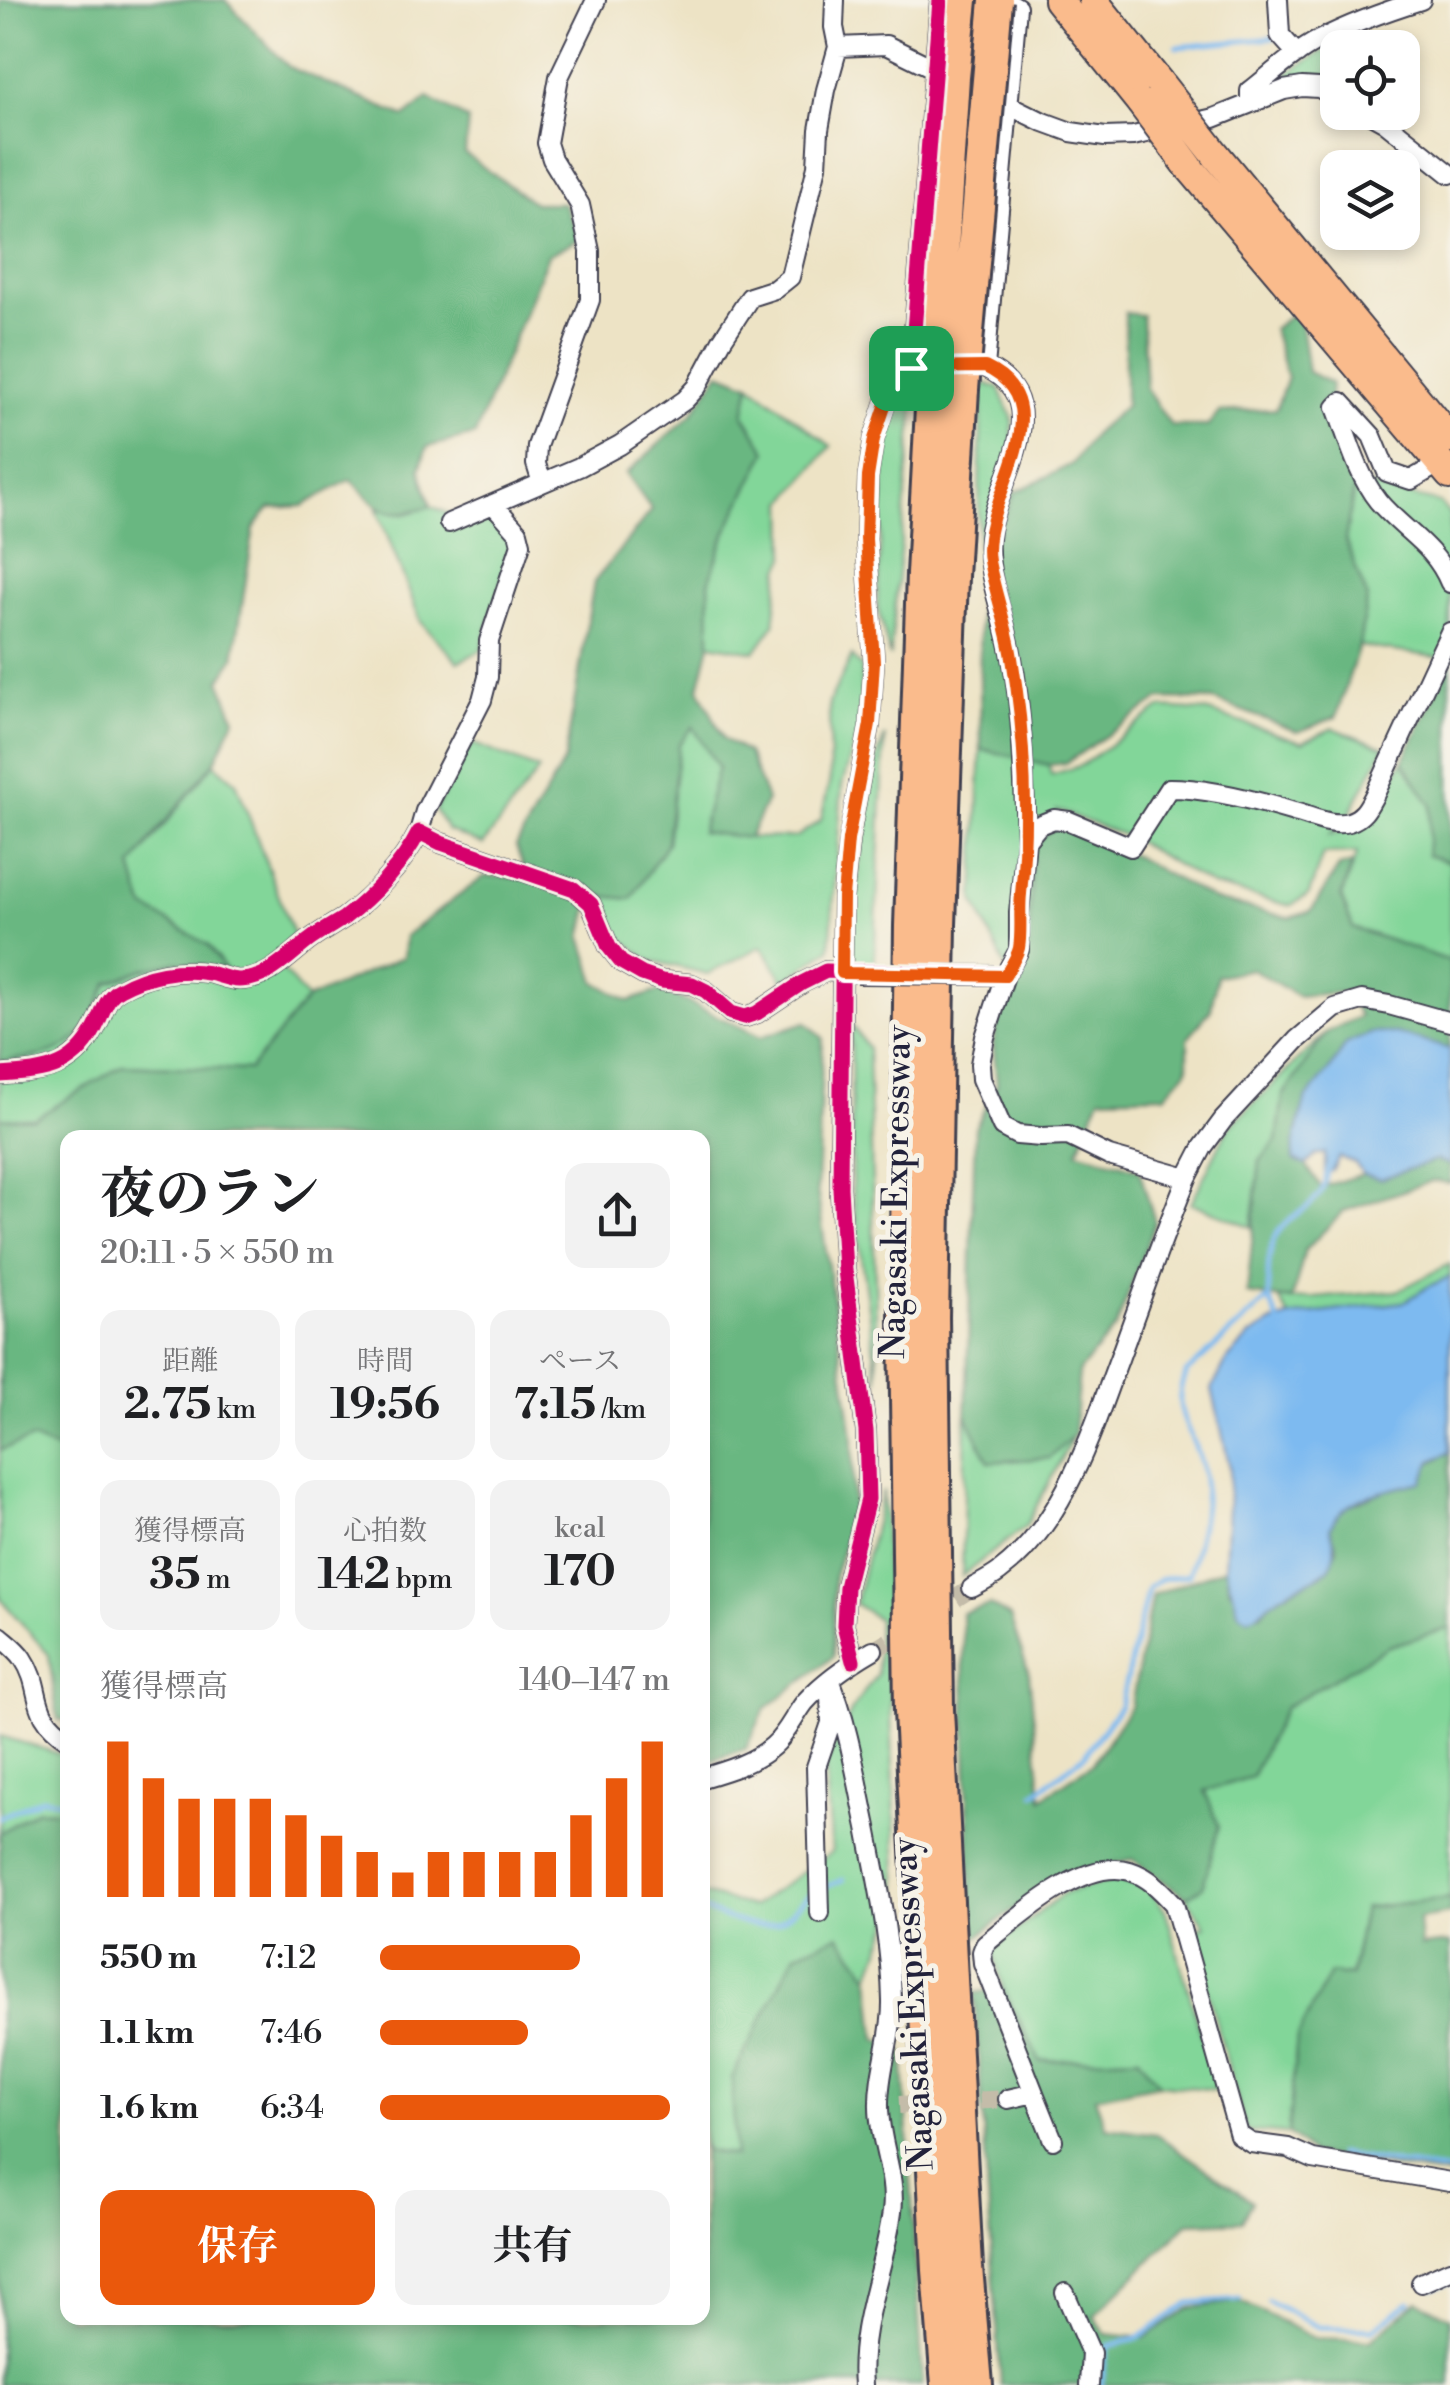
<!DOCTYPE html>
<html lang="ja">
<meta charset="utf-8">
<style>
body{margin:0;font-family:"Libre Bodoni","Noto Serif JP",serif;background:#f2f2f2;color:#202124;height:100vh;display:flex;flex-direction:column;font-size:38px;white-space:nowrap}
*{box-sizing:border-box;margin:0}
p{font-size:32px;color:#757577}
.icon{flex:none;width:55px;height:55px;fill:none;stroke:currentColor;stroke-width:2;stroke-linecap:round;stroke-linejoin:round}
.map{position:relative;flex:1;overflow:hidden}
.panel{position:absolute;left:60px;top:1130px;width:650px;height:1195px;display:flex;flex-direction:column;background:#fff;border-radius:20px;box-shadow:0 5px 15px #0003}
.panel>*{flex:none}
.controls{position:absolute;left:1320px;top:30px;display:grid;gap:20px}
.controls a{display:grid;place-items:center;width:100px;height:100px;border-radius:20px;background:#fff;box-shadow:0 5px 15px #0003;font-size:50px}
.pin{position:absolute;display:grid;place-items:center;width:85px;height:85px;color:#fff;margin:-42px;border-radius:20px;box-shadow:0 5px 15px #0006}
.round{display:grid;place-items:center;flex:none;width:105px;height:105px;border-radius:20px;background:#f2f2f2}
.summary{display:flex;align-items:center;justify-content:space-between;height:170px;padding:0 40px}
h1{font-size:55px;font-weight:700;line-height:75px}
.figures{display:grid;grid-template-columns:repeat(3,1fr);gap:15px;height:170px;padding:10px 40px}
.figures div{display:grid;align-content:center;border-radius:20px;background:#f2f2f2;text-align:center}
.figures b{font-size:42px;font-weight:700}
.figures small{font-size:28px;font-weight:400}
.figures p{font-size:28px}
.chart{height:280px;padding:20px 40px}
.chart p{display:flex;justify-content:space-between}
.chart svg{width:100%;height:180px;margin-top:10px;stroke:#ea580c;stroke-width:6}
.primary-button{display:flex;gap:20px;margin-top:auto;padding:20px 40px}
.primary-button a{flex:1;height:115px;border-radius:20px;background:#ea580c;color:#fff;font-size:40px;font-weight:700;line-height:115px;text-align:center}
.primary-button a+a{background:#f2f2f2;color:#202124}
ul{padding:0 40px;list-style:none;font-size:32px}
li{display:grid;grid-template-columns:160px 120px 1fr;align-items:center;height:75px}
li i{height:25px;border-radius:12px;background:#ea580c}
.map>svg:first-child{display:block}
</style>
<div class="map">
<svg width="1450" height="2385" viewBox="0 0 1450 2385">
<rect width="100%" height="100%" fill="#f7f3e8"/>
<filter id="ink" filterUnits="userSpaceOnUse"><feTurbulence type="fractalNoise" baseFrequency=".01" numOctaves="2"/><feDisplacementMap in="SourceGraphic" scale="20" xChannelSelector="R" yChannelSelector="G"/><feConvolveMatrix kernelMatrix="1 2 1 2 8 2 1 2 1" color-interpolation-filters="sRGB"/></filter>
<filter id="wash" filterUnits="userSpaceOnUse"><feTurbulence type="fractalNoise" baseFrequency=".0048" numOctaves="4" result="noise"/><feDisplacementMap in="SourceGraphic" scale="40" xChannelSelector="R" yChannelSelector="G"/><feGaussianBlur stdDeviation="2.25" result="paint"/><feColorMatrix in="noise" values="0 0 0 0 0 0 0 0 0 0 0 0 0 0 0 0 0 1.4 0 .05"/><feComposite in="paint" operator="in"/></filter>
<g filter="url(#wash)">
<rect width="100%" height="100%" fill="#ede3c5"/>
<path fill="#82d699" stroke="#527c6a" stroke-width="2.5" d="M 1341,40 L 1328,72 L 1337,77 L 1337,91 L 1257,92 Z
M 982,382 L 999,388 L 1012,417 L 1014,493 L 996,536 L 978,543 Z
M 750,384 L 831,446 L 785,502 L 786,557 L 780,569 L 774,625 L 755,652 L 710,644 L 709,582 L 726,532 L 766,451 L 744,415 Z
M 916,387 L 890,657 L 877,605 L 886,438 L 900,392 Z
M 1355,482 L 1440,503 L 1450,515 L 1450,659 L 1359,646 L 1367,598 L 1345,540 Z
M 431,506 L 449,514 L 484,513 L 513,539 L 482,650 L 458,662 L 421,622 L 377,509 L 406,514 Z
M 852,656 L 862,668 L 860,726 L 842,785 L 830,949 L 784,981 L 762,946 L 708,974 L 649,960 L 618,935 L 592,895 L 631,899 L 667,843 L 679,744 L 693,726 L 718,767 L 701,832 L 749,838 L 796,837 L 821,820 L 830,779 L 829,703 Z
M 1160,708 L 1205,711 L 1302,742 L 1333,728 L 1385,747 L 1350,813 L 1330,835 L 1364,824 L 1403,761 L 1431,805 L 1427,855 L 1450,862 L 1450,961 L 1353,928 L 1341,897 L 1357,853 L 1323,854 L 1309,894 L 1291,906 L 1213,886 L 1128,837 L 1057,810 L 1058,823 L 1033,845 L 1028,951 L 1010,977 L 974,900 L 981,749 L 1049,765 L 1051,775 L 1082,765 Z
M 885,736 L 874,965 L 849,961 L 867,787 Z
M 472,743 L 539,770 L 483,845 L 447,830 L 435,810 Z
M 214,763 L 236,782 L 296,942 L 274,960 L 307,999 L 249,1070 L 123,1065 L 34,1119 L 0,1118 L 0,1061 L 37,1057 L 86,1027 L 108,983 L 144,969 L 177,962 L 143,907 L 132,866 Z
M 851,1024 L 868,1048 L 878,1381 L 852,1191 Z
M 1327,1032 L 1283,1095 L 1277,1141 L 1260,1161 L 1252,1227 L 1191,1203 L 1228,1128 Z
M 1450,1264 L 1450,1277 L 1429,1286 L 1405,1302 L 1289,1317 L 1279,1298 L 1292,1300 L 1397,1291 Z
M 966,1415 L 989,1462 L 1049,1458 L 1074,1435 L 1026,1526 L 962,1576 Z
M 32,1439 L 67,1454 L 67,1720 L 58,1719 L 49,1655 L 0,1598 L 0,1450 Z
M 883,1491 L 898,1902 L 870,1976 L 839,1935 L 732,2078 L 735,2156 L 706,2150 L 703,2144 L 703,1894 L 752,1907 L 832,1852 L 825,1765 L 853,1708 L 877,1674 L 878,1619 L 855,1604 Z
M 1450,1628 L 1450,1898 L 1364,1908 L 1350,1976 L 1297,2037 L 1288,2134 L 1246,2131 L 1191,1930 L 1205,1926 L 1186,1897 L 1203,1887 L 1205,1791 L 1251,1777 L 1285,1707 L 1389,1646 Z
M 0,1736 L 67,1756 L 67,1811 L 38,1809 L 0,1833 Z
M 1117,1879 L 1149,1889 L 1166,1912 L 1217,2090 L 1159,2084 L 1139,2057 L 1040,2061 L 1003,1988 L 993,1949 L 1064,1893 Z"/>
<path fill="#69b781" stroke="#466c5e" stroke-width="2.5" d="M 0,0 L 225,0 L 289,67 L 405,117 L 428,98 L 468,120 L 465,154 L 534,203 L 563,203 L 580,239 L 548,255 L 475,435 L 427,447 L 420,469 L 431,506 C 386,520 380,512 351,479 L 302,506 L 270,508 L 254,528 L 234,658 L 220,680 L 235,719 L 214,763 L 156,833 L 132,867 L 144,907 L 208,945 L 225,969 L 177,962 L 144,969 L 108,983 C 101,997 96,1014 87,1027 C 66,1056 33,1058 0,1061 Z
M 1125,313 L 1142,315 L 1146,389 L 1171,426 L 1208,426 L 1219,412 L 1276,409 L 1287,378 L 1273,329 L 1292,314 L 1301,324 L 1308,372 L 1331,383 L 1329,413 L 1355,482 L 1345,540 L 1367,598 L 1359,646 L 1336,717 L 1298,732 L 1214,700 L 1160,699 L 1066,763 L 1049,765 L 981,749 L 978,543 L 996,536 L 1014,493 L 1072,464 L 1093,435 L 1125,406 Z
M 720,372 L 750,384 L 744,415 L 767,451 L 726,532 L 709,582 L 710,644 L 699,688 L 724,739 L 748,753 L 767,800 L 749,838 L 701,832 L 718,767 L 693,727 L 679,744 L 667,843 L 631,899 L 592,895 L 582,937 L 596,982 L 629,1001 L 662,990 L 761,1037 L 806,1022 L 823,1038 L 817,1190 L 853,1436 L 853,1513 L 834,1577 L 833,1657 L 765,1709 L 746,1749 L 703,1762 L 702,1138 L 68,1138 L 67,1454 L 32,1439 L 0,1450 L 0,1118 L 34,1119 L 123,1065 L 249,1070 L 307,999 L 403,957 L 405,936 L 485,876 L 527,878 L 516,846 L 565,759 L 594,582 L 652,510 L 626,474 L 692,414 Z
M 1450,663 L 1450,862 L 1427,855 L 1431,805 L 1403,761 Z
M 1058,823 L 1134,856 L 1214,900 L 1290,918 L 1311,911 L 1339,867 L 1352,863 L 1341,897 L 1353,928 L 1450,961 L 1450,1049 L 1396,1033 L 1346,1044 L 1331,1068 L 1293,1160 L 1306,1165 L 1321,1187 L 1363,1174 L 1380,1179 L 1436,1160 L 1450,1165 L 1450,1183 L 1432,1181 L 1344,1211 L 1305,1250 L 1292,1300 L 1247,1294 L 1260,1161 L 1277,1141 L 1283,1096 L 1327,1032 L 1360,1016 L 1345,992 L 1298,996 L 1252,969 L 1217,976 L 1211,1009 L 1188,1038 L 1188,1069 L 1165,1095 L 1100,1097 L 1078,1151 L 1139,1169 L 1155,1222 L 1116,1327 L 1079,1371 L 1074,1435 L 1050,1458 L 989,1462 L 966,1415 L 975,1128 L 997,1084 L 993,1043 L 1010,977 L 1028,950 L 1033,845 Z
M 1450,1452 L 1450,1628 L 1389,1646 L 1285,1707 L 1251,1777 L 1205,1791 L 1219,1826 L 1203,1887 L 1186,1897 L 1132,1859 L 1058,1876 L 972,1941 L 962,1613 L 990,1605 L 1010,1617 L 1029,1674 L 1042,1798 L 1093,1763 L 1131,1706 L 1152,1595 L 1225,1568 L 1230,1590 L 1260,1614 L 1273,1600 L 1327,1571 L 1337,1548 L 1330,1528 L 1334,1518 L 1347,1506 L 1379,1493 Z
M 38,1809 L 67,1811 L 68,2318 L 702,2318 L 703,2144 L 707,2151 L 735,2156 L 732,2078 L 796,1953 L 839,1935 L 870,1976 L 876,2038 L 903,2051 L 923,2385 L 0,2385 L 0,1833 Z
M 1450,1898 L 1450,1914 L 1419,1919 L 1421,1946 L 1450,1943 L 1450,2176 L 1312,2154 L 1288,2134 L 1297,2037 L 1330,1973 L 1351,1976 L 1364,1908 Z
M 1003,1988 L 1040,2061 L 1139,2057 L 1159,2084 L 1095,2097 L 1106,2127 L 1156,2134 L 1252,2201 L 1242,2221 L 1188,2223 L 1094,2316 L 1106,2334 L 1144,2338 L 1190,2308 L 1240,2301 L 1314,2338 L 1371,2340 L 1418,2301 L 1450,2317 L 1450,2385 L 1001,2385 L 974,1993 Z"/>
<path fill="#7dbaf0" stroke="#506e96" stroke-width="2.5" d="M 1371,1033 L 1396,1033 L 1450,1049 L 1450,1165 L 1436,1160 L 1380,1179 L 1363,1174 L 1355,1163 L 1339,1157 L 1332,1171 L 1325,1172 L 1325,1153 L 1316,1155 L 1306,1165 L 1293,1160 L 1294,1145 L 1305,1100 L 1331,1068 L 1346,1044 Z
M 1450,1277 L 1450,1452 L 1432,1461 L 1422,1482 C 1391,1490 1343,1495 1330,1528 C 1349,1582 1305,1575 1274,1600 C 1264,1607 1261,1614 1248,1618 L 1239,1613 L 1225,1568 L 1230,1468 L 1212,1389 L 1227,1360 L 1250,1336 L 1273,1322 L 1289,1317 L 1405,1302 L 1429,1286 Z"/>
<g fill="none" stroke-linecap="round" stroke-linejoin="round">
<path stroke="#7dbaf0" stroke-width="5" d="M 1177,47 L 1274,38
M 1269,1298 L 1279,1323
M 1035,1793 L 1084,1756 L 1120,1706 L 1148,1588 L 1161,1579 L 1189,1575 C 1197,1543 1209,1505 1203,1472 C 1197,1435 1167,1412 1186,1373 L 1269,1298 C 1268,1279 1267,1260 1273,1242 C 1280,1221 1304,1213 1317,1198 C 1324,1190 1326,1178 1328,1168
M 0,1817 L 43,1798 L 68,1802
M 825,1887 L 843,1880
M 702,1910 C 727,1917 760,1935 783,1919 C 796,1911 801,1898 815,1892
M 1338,2154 L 1450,2172
M 1434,2288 L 1450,2282
M 1268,2301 L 1318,2327 L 1373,2329 L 1410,2302
M 1101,2385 L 1108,2346 L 1137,2339 L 1189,2303 L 1240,2299"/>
</g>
</g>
<g filter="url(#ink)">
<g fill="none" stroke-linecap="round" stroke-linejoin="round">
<path stroke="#c4bca9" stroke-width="18" stroke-dasharray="18 9" stroke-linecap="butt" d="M 933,1613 L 972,1588
M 873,1650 L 911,1627
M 899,2105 L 1008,2099"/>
<g stroke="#403f50" stroke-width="22">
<path id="minor" d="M 1278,0 L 1280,35 L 1297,54
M 838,47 L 886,45 L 1041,121 L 1071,132 L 1105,137 L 1133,136 L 1214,118 L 1284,90 L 1302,87 L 1319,88 L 1338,98
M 1250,103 L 1250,91 C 1273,73 1294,53 1319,40 C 1352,23 1386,11 1421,0
M 1367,112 L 1385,122 L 1450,174
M 975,367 L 985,367 L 1017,7 L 1005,0
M 985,367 C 1058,401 999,477 990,530 C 983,573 1006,617 1012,658 C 1023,719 1024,780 1026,841
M 1440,463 L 1411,480 L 1387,472 L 1372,436 L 1341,402 L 1336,407 C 1347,436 1358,476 1378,501 C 1403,531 1434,544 1450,583
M 542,483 L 536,464 L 537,446 L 590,300 L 590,251 L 580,205 L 552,159 L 547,143 L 559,77 L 596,0
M 449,523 L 579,467 L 620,445 L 685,400 L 697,387 L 722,340 L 750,297 L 775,289 L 790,277 L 817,166 L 819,130 L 826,90 L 838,47 L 834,27 L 835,0
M 419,832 L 425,811 L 482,700 L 488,677 L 489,641 L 521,544 L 518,532 L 493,504
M 0,1075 C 49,1072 78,1068 99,1020 C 104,1008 108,995 120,989 C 147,974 179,968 209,973 C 219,975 229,980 239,980 C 269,980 290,954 311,939 C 322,931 333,925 344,918 C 373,896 403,864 419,832 L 441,843 L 574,889 L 591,904 L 609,947 L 621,962 L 642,974 L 662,981 L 692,984 L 706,991 L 731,1013 L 745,1017 L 757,1013 L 802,983 L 826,971 L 851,973
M 1187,1178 L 1109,1156 L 1068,1136 L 1041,1137 L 1017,1135 L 1002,1127 L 981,1079 L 980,1064 L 985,1037 L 1005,975 L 1019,950 L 1019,913 L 1026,841 L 1039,825 L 1054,819 L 1069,821 L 1131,847 L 1169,788 C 1206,788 1258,801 1294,812 C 1311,816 1331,827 1349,822 C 1364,817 1368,807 1375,794 L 1450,632
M 972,1588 C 981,1583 991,1578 999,1572 C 1065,1523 1091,1433 1119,1359 C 1141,1299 1162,1238 1187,1178 L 1203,1147 L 1223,1120 L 1297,1040 L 1335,1008 L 1362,1000 L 1389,1005 L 1450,1022
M 0,1636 C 8,1643 17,1649 23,1658 C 45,1691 27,1713 68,1739
M 853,1661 L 844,1625 L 846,1587 L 868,1499 L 866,1431 L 845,1270 L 840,1188 L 843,897 L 849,840 L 870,724 L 874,662 L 866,539 L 868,477 L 874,439 L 889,392 L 899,379 L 911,369 L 940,0
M 830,1679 C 849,1728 856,1776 867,1827 C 878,1885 891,1942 892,2001 C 893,2037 878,2071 879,2107 C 879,2143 897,2176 892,2212 C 884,2271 858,2325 863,2385
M 702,1778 C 726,1771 754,1763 773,1746 C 787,1734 794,1716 805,1702 C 824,1681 849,1664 873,1650
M 820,1913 L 816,1767 L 831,1723 L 830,1695
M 1034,2093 L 1053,2140
M 1008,2099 L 1034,2093 L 983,1963 L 982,1952 L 985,1944 C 1018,1917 1084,1857 1130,1871 C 1149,1877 1161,1890 1174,1904 L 1239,2135 L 1251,2143 L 1288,2148 L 1313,2159 L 1450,2182
M 1421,2283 L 1450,2270
M 1065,2293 L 1091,2353 L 1089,2385"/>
</g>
<g stroke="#403f50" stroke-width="32">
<path id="primary" d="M 1058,0 L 1141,103
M 1093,0 L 1158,81
M 1216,155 L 1450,439
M 1189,167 L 1450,475"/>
</g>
<g stroke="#403f50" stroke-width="38">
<path id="motorway" d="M 962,389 L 951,576 L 939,925 L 932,1317 L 937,1710 L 966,2267 L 976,2385
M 933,390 L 923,574 L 911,926 L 906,1318 L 911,1711 L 939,2270 L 948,2385"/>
</g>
<use href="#minor" stroke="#fff" stroke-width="18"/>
<use href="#primary" stroke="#fabb8c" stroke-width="28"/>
<use href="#motorway" stroke="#fabb8c" stroke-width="32"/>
<g stroke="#403f50" stroke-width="22" stroke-linecap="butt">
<path id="minor-bridge" d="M 857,974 L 994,975"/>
</g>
<g stroke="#403f50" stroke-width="32" stroke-linecap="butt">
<path id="primary-bridge" d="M 1158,81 L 1216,155
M 1141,103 L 1189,167"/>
</g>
<g stroke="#403f50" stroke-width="38" stroke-linecap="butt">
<path id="motorway-bridge" d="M 962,389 L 996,0
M 933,390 L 953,77 L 961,0"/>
</g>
<use href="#minor-bridge" stroke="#fff" stroke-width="18"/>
<use href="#primary-bridge" stroke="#fabb8c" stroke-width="28"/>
<use href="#motorway-bridge" stroke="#fabb8c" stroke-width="32"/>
<g stroke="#f7f3e8" stroke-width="21">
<path id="cycleway" d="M 0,1075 C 49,1072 78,1068 99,1020 C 104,1008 108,995 120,989 C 147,974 179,968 209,973 C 219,975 229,980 239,980 C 269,980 290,954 311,939 C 322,931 333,925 344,918 C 373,896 403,864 419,832 L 441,843 L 574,889 L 591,904 L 609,947 L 621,962 L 642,974 L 662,981 L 692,984 L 706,991 L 731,1013 L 745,1017 L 757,1013 L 802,983 L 826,971 L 1005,975
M 853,1661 L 844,1625 L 846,1587 L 868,1499 L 866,1431 L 845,1270 L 840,1188 L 843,897 L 849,840 L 870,724 L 874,662 L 866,539 L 868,477 L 874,439 L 889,392 L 899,379 L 911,369 L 940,0"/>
</g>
<use href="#cycleway" stroke="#d6006c" stroke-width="15"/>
</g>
</g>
<g fill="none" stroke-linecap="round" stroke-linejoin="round" filter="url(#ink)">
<g stroke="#fff" stroke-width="20">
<path id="route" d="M 985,367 C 1069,406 978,500 989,561 C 995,593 1007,625 1012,658 C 1025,736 1029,815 1021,894 C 1019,912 1022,931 1019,948 C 1017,957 1010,967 1005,976 L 842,973 L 843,897 L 848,840 L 870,724 L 874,662 L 866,539 L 868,477 L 874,439 L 890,392 L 899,379 L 911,368 Z"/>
</g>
<use href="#route" stroke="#ea580c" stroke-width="12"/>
</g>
<g text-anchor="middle" stroke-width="10" stroke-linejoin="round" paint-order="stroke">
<g font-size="35" fill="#22223b" stroke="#f7f3e8">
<text transform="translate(895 1192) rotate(-89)" y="12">Nagasaki Expressway</text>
<text transform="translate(912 2004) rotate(-93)" y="12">Nagasaki Expressway</text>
</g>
</g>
</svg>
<div class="controls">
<a><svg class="icon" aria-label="locate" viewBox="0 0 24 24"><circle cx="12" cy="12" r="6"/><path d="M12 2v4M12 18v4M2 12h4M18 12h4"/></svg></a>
<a><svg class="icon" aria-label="layers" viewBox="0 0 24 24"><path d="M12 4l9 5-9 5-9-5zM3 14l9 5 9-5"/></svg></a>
</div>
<div class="pin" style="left:911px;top:368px;background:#1e9e55"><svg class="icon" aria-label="arrive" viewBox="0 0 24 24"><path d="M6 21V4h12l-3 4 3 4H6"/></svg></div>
<section class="panel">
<div class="summary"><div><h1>夜のラン</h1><p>20:11 · 5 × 550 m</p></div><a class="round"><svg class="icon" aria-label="share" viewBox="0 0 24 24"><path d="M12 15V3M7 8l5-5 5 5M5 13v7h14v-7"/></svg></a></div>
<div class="figures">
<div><p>距離</p><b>2.75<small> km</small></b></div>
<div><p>時間</p><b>19:56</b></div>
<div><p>ペース</p><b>7:15<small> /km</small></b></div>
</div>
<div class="figures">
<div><p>獲得標高</p><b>35<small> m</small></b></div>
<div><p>心拍数</p><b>142<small> bpm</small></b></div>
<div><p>kcal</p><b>170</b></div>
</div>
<div class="chart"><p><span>獲得標高</span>140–147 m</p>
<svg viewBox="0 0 160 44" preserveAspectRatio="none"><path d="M5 44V6M15 44V15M25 44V20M35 44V20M45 44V20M55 44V24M65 44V29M75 44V33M85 44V38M95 44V33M105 44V33M115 44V33M125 44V33M135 44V24M145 44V15M155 44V6"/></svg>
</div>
<ul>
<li><b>550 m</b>7:12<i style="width:69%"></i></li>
<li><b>1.1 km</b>7:46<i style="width:51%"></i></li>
<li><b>1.6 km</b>6:34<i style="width:100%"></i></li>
</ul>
<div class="primary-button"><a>保存</a><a>共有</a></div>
</section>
</div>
